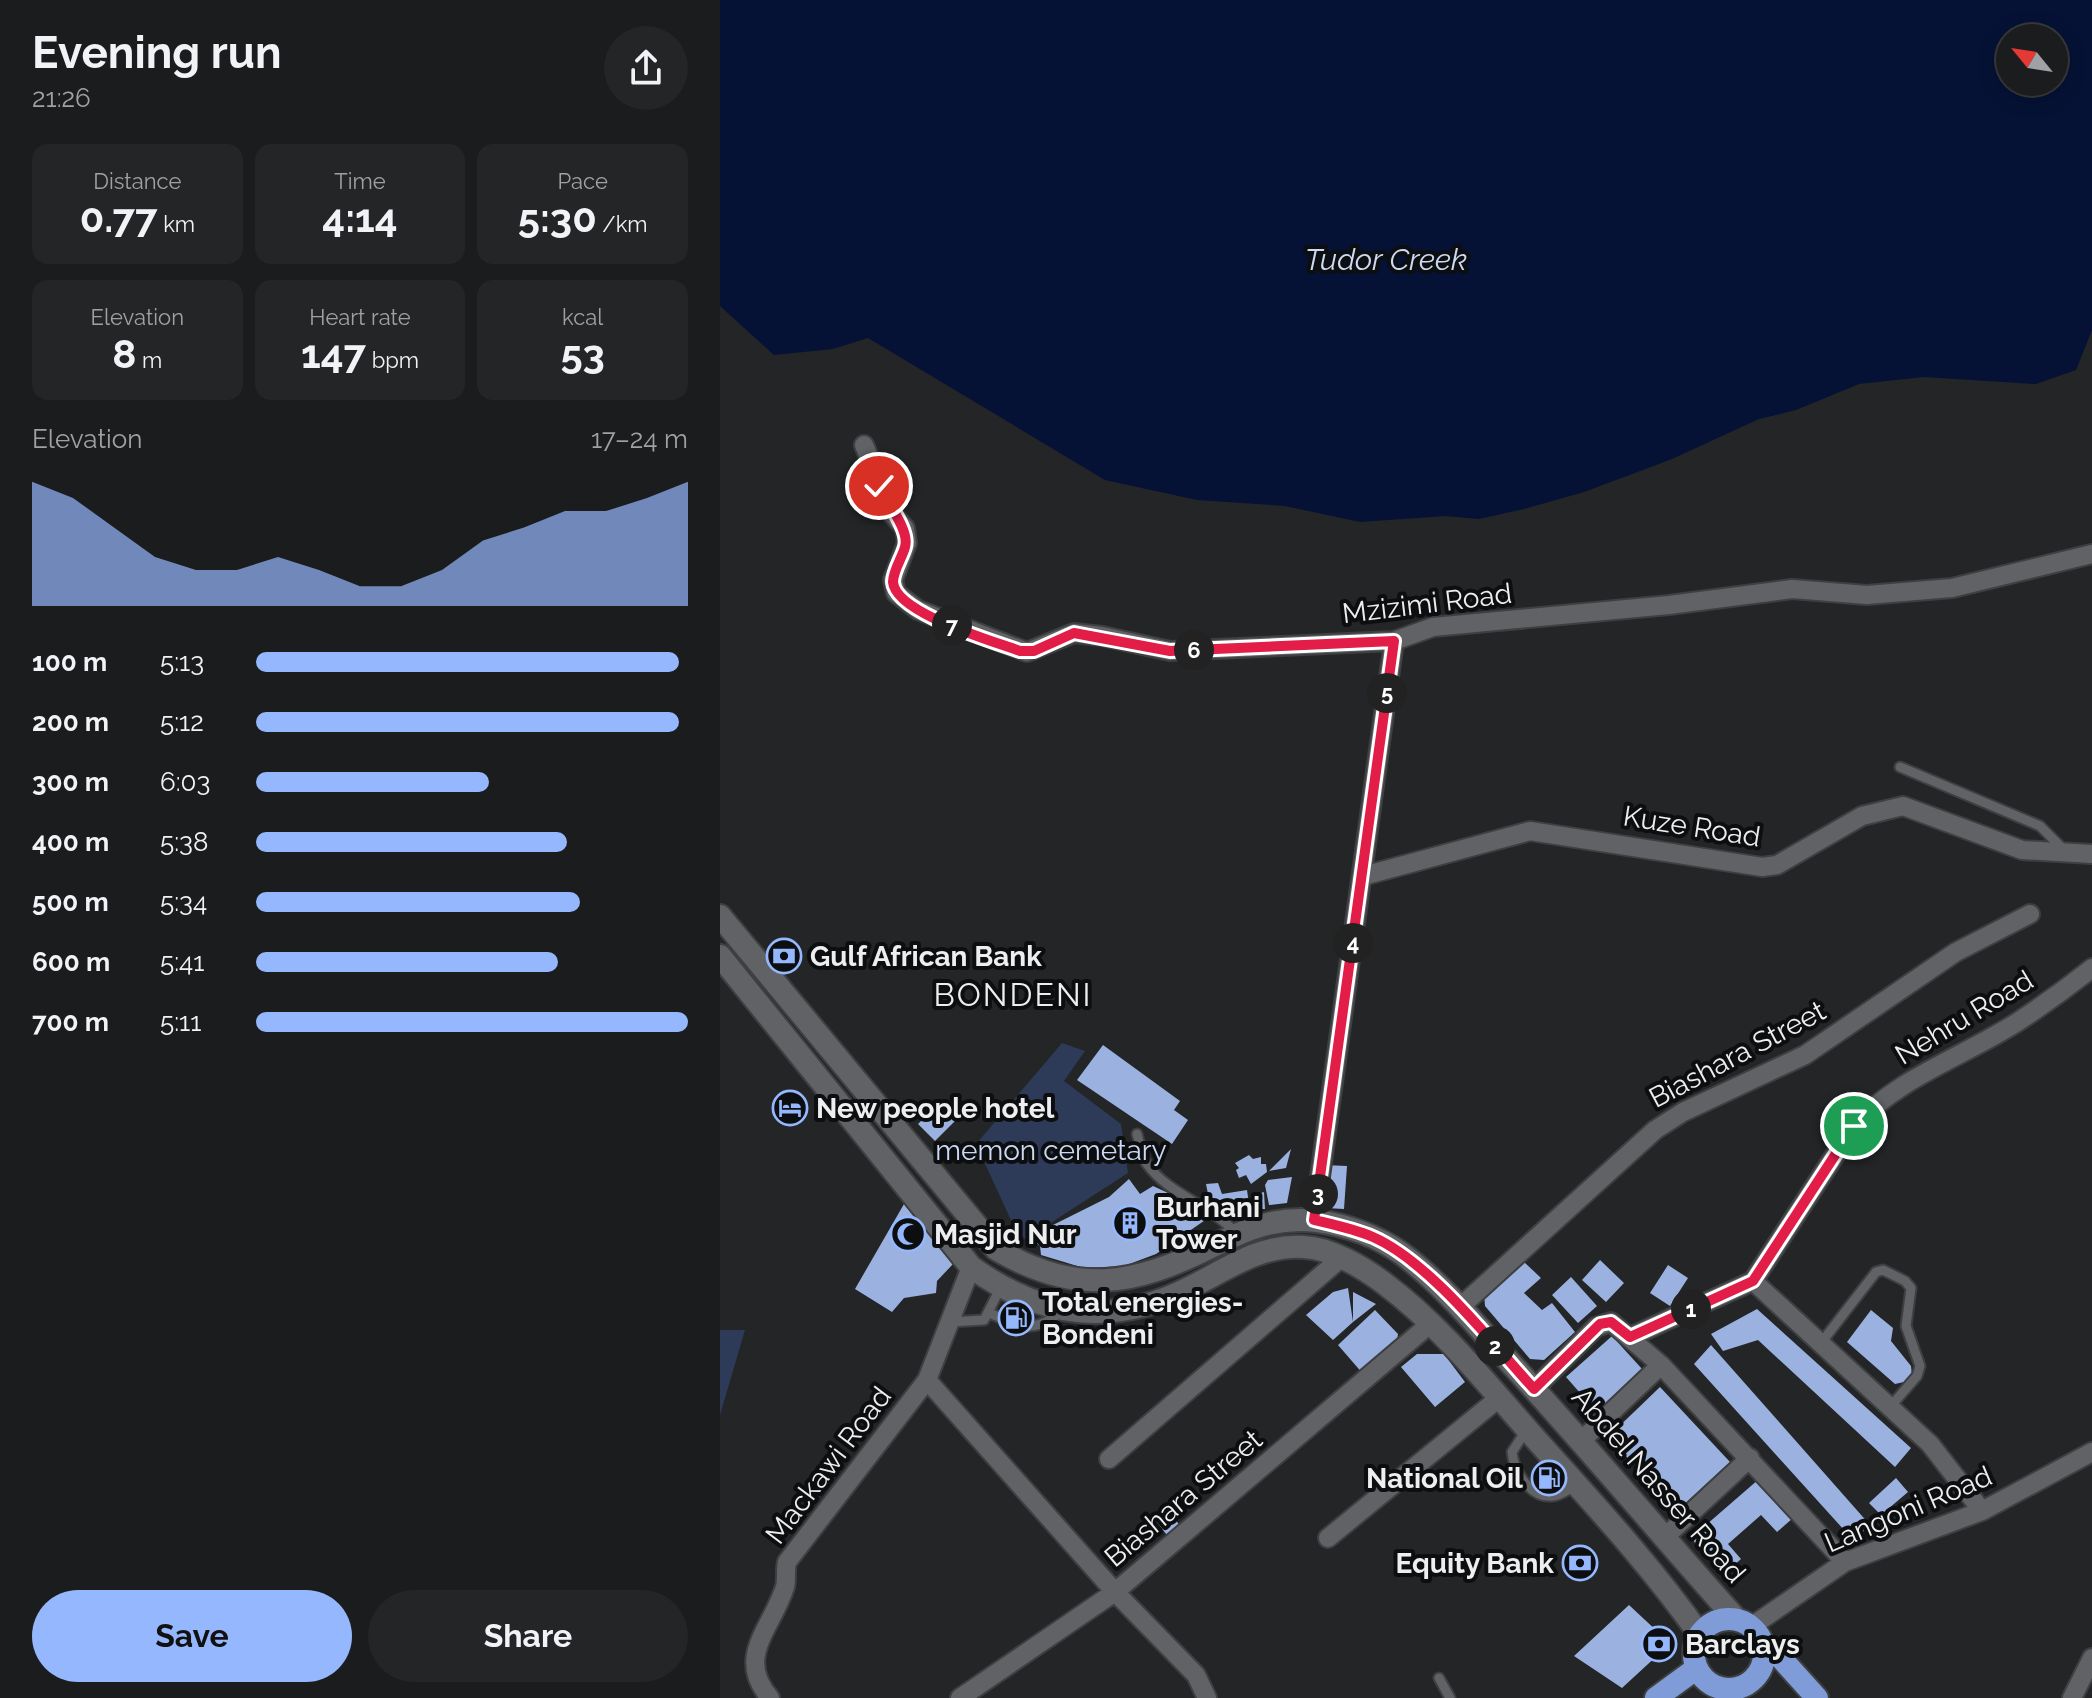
<!DOCTYPE html>
<meta charset="utf-8">
<style>
body{margin:0;font-family:Raleway,sans-serif;background:#232526;color:#f1f3f6;height:100vh;display:flex;flex-direction:column;font-size:30px;white-space:nowrap}
*{box-sizing:border-box;margin:0}
p{font-size:26px;color:#9fa1a4}
.icon{flex:none;width:44px;height:44px;fill:none;stroke:currentColor;stroke-width:2;stroke-linecap:round;stroke-linejoin:round}
.map{position:relative;flex:1;overflow:hidden}
.drawer{display:flex;flex-direction:column;background:#1a1c1d;width:720px}
.drawer>*{flex:none}
.needle{width:52px;rotate:300deg}
.controls{position:absolute;left:1276px;top:24px;display:grid;gap:16px}
.controls a{display:grid;place-items:center;width:72px;height:72px;border-radius:50%;background:#1a1c1d;box-shadow:0 4px 20px #0003,0 0 0 2px #383a3b;font-size:40px}
.pin{position:absolute;display:grid;place-items:center;width:68px;height:68px;color:#fff;margin:-34px;border:4px solid #fff;border-radius:50%;box-shadow:0 2px 8px #0007}
.km{position:absolute;width:40px;height:40px;margin:-20px;border-radius:50%;background:#222;color:#fff;font-size:22px;line-height:40px;text-align:center}
.round{display:grid;place-items:center;flex:none;width:84px;height:84px;border-radius:42px;background:#232526}
.headline{display:flex;align-items:center;justify-content:space-between;height:136px;padding:0 32px}
h1{font-size:44px;font-weight:700;line-height:60px}
.stats{display:grid;grid-template-columns:repeat(3,1fr);gap:12px;height:136px;padding:8px 32px}
.stats div{display:grid;align-content:center;border-radius:16px;background:#232526;text-align:center}
.stats b{font-size:40px;font-weight:700}
.stats small{font-size:22px;font-weight:400}
.stats p{font-size:22px}
.chart{height:224px;padding:16px 32px}
.chart p{display:flex;justify-content:space-between}
.chart svg{width:100%;height:144px;margin-top:8px;fill:#95b7fd;opacity:.7}
.button{display:flex;gap:16px;margin-top:auto;padding:16px 32px}
.button a{flex:1;height:92px;border-radius:48px;background:#95b7fd;color:#111;font-size:32px;font-weight:700;line-height:92px;text-align:center}
.button a+a{background:#232526;color:#f1f3f6}
ul{padding:0 32px;list-style:none;font-size:26px}
li{display:grid;grid-template-columns:128px 96px 1fr;align-items:center;height:60px}
li i{height:20px;border-radius:10px;background:#95b7fd}
main{display:flex;flex:1;min-height:0}
.map>svg:first-child{display:block}
</style>
<main>
<section class="drawer">
<div class="headline"><div><h1>Evening run</h1><p>21:26</p></div><a class="round"><svg class="icon" aria-label="share" viewBox="0 0 24 24"><path d="M12 15V3M7 8l5-5 5 5M5 13v7h14v-7"/></svg></a></div>
<div class="stats">
<div><p>Distance</p><b>0.77<small> km</small></b></div>
<div><p>Time</p><b>4:14</b></div>
<div><p>Pace</p><b>5:30<small> /km</small></b></div>
</div>
<div class="stats">
<div><p>Elevation</p><b>8<small> m</small></b></div>
<div><p>Heart rate</p><b>147<small> bpm</small></b></div>
<div><p>kcal</p><b>53</b></div>
</div>
<div class="chart"><p><span>Elevation</span>17–24 m</p>
<svg viewBox="0 0 160 44" preserveAspectRatio="none"><path d="M0 44V6L10 11L20 20L30 29L40 33L50 33L60 29L70 33L80 38L90 38L100 33L110 24L120 20L130 15L140 15L150 11L160 6V44z"/></svg>
</div>
<ul>
<li><b>100 m</b>5:13<i style="width:98%"></i></li>
<li><b>200 m</b>5:12<i style="width:98%"></i></li>
<li><b>300 m</b>6:03<i style="width:54%"></i></li>
<li><b>400 m</b>5:38<i style="width:72%"></i></li>
<li><b>500 m</b>5:34<i style="width:75%"></i></li>
<li><b>600 m</b>5:41<i style="width:70%"></i></li>
<li><b>700 m</b>5:11<i style="width:100%"></i></li>
</ul>
<div class="button"><a>Save</a><a>Share</a></div>
</section>
<div class="map">
<svg width="1372" height="1698" viewBox="0 0 1372 1698">
<rect width="100%" height="100%" fill="#232527"/>
<path fill="#2d3b59" d="M 342,1043 L 365,1051 L 344,1081 L 401,1124 L 408,1173 L 329,1224 L 309,1243 L 295,1229 L 256,1144 Z
M 0,1330 L 25,1330 L 0,1415 Z"/>
<path fill="#051235" fill-rule="evenodd" d="M 0,0 L 1372,0 L 1372,330 L 1356,370 L 1316,384 L 1204,377 L 1139,384 L 1076,410 L 1039,419 L 952,459 L 864,492 L 804,509 L 759,519 L 725,516 L 640,522 L 565,506 L 477,500 L 385,480 L 148,338 L 113,349 L 54,355 L 0,306 ZM 1334,38 L 1334,82 L 1290,82 L 1290,38 Z"/>
<path fill="#9bb2e0" d="M 383,1045 L 460,1101 L 454,1110 L 468,1120 L 452,1144 L 357,1080 Z
M 220,1102 L 237,1119 L 215,1141 L 198,1124 Z
M 571,1149 L 566,1168 L 549,1171 Z
M 529,1155 L 533,1159 L 541,1157 L 541,1164 L 546,1164 L 547,1172 L 531,1184 L 526,1175 L 519,1178 L 516,1170 L 519,1168 L 515,1163 Z
M 604,1165 L 627,1166 L 624,1209 L 606,1208 L 601,1203 Z
M 572,1177 L 567,1203 L 549,1205 L 545,1185 L 548,1180 Z
M 409,1179 L 420,1194 L 433,1186 L 494,1214 L 436,1254 L 404,1266 L 364,1268 L 321,1255 L 320,1246 L 314,1241 L 327,1228 L 389,1197 Z
M 498,1183 L 502,1194 L 527,1190 L 529,1204 L 491,1209 L 486,1184 Z
M 544,1192 L 545,1209 L 532,1209 L 531,1196 Z
M 184,1204 L 233,1264 L 217,1281 L 216,1293 L 184,1298 L 172,1312 L 135,1289 Z
M 802,1260 L 821,1278 L 804,1293 L 822,1310 L 832,1303 L 855,1332 L 824,1360 L 810,1359 L 765,1306 L 764,1294 Z
M 880,1260 L 904,1283 L 886,1302 L 862,1280 Z
M 948,1265 L 968,1278 L 950,1306 L 930,1293 Z
M 851,1277 L 877,1306 L 858,1323 L 832,1295 Z
M 628,1288 L 633,1322 L 613,1340 L 586,1315 L 613,1292 Z
M 633,1292 L 656,1304 L 633,1322 Z
M 1037,1309 L 1191,1448 L 1175,1467 L 1038,1340 L 1003,1351 L 991,1334 Z
M 655,1310 L 678,1334 L 676,1347 L 644,1375 L 618,1345 Z
M 1151,1310 L 1173,1328 L 1171,1341 L 1191,1366 L 1192,1376 L 1184,1382 L 1175,1384 L 1127,1342 Z
M 892,1336 L 923,1370 L 876,1411 L 846,1377 Z
M 991,1345 L 1150,1525 L 1134,1541 L 974,1364 Z
M 697,1354 L 724,1354 L 745,1382 L 715,1407 L 681,1367 Z
M 940,1387 L 1010,1462 L 957,1511 L 888,1437 Z
M 1176,1478 L 1188,1492 L 1161,1515 L 1149,1503 Z
M 1039,1479 L 1073,1518 L 1057,1532 L 1041,1515 L 1008,1544 L 1021,1559 L 1003,1575 L 971,1538 Z
M 449,1510 L 462,1529 L 450,1539 L 436,1521 Z
M 909,1605 L 939,1633 L 940,1653 L 902,1688 L 854,1656 Z"/>
<g fill="none" stroke-linecap="round" stroke-linejoin="round">
<g stroke="#3e3f41" stroke-width="13">
<path id="service" d="M 1180,767 L 1320,826 L 1343,849
M 417,1134 C 420,1144 421,1156 427,1164 C 448,1194 490,1205 516,1233
M 269,1313 C 301,1326 313,1335 342,1311
M 230,1322 L 264,1320 L 281,1287
M 1101,1343 L 1156,1272 L 1163,1270 L 1185,1281 L 1191,1288 L 1186,1326 L 1200,1366 L 1197,1376 L 1170,1407
M 807,1429 L 792,1452 C 794,1471 810,1499 833,1496 C 840,1496 850,1488 856,1485
M 719,1678 L 730,1698"/>
</g>
<g stroke="#3e3f41" stroke-width="22">
<path id="minor" d="M 144,445 L 173,515 L 185,528 L 187,543 L 173,580 L 176,593 L 198,610 L 307,652 L 354,633 L 382,636 L 450,651 L 674,641 L 713,627 L 949,605 L 1072,589 L 1147,595 L 1232,588 L 1372,554
M 643,876 L 810,831 L 1042,867 L 1057,865 L 1142,816 L 1183,806 L 1302,850 L 1372,854
M 594,1220 L 674,641
M 1033,1281 L 1210,1444 L 1262,1511
M 739,1308 L 935,1130 L 963,1112 L 1085,1055 L 1236,952 L 1310,914
M 910,1337 L 1033,1281 L 1134,1126 C 1178,1078 1242,1057 1296,1023 C 1322,1006 1348,987 1372,968
M 207,1380 L 395,1592 L 476,1675 L 487,1698
M 814,1389 L 876,1327 L 891,1322 L 941,1365 L 1125,1562
M 861,1441 L 941,1365
M 389,1459 L 621,1258
M 946,1536 L 1030,1458
M 608,1538 L 779,1398
M 1032,1626 L 1125,1562 L 1262,1511 L 1372,1452
M 50,1698 C 15,1657 51,1630 65,1587 C 67,1579 65,1570 67,1562 L 207,1380 L 251,1267
M 240,1698 L 395,1592 L 710,1324
M 1352,1698 L 1372,1658"/>
</g>
<g stroke="#3e3f41" stroke-width="26">
<path id="secondary" d="M 0,916 L 276,1249 C 356,1296 413,1286 493,1246 C 526,1229 557,1216 597,1221 C 626,1225 657,1236 681,1253 C 724,1285 760,1330 796,1369 C 871,1451 942,1536 1016,1619
M 0,956 L 251,1267 C 322,1318 393,1327 471,1287 C 507,1269 541,1244 584,1247 C 611,1248 644,1268 665,1284 C 721,1326 767,1384 813,1436 C 871,1501 930,1564 980,1635"/>
</g>
<g stroke="#3e3f41" stroke-width="26">
<path id="trunk" d="M974 1654a35 35 0 1 1 70 0a35 35 0 1 1-70 0Z
M 1044,1645 L 1060,1657 L 1097,1698
M 936,1698 L 977,1668"/>
</g>
<use href="#service" stroke="#616265" stroke-width="9"/>
<use href="#minor" stroke="#616265" stroke-width="18"/>
<use href="#secondary" stroke="#616265" stroke-width="22"/>
<use href="#trunk" stroke="#809cd8" stroke-width="22"/>
</g>
<g fill="none" stroke-linecap="round" stroke-linejoin="round">
<g stroke="#fff" stroke-width="16">
<path id="route" d="M 159,486 C 167,503 190,530 185,547 C 182,558 173,571 173,582 C 175,613 273,641 300,651 L 314,651 L 354,633 L 450,651 L 674,641 L 594,1220 C 615,1225 634,1229 653,1237 C 710,1262 772,1343 814,1389 L 880,1324 L 891,1322 L 910,1337 L 1033,1281 L 1134,1126"/>
</g>
<use href="#route" stroke="#e11d48" stroke-width="10"/>
</g>
<defs>
<g id="bank-ring" transform="scale(1.8)"><circle r="9.5" fill="#0d0e0f" stroke="#95b7fd" stroke-width="1.5"/><path d="M-6-4H6V4H-6ZM0-2.3a2.3 2.3 0 1 0 0 4.6a2.3 2.3 0 1 0 0-4.6Z" fill="#95b7fd"/></g>
<g id="hotel-ring" transform="scale(1.8)"><circle r="9.5" fill="#0d0e0f" stroke="#95b7fd" stroke-width="1.5"/><path d="M-6-4.5h1.5V1H6V5H4.5V3h-9V5H-6ZM-4 0a1.8 1.8 0 1 1 3.6 0ZM.5 0V-2.5h3Q6-2.5 6 0Z" fill="#95b7fd"/></g>
<g id="building-ring" transform="scale(1.8)"><circle r="9.5" fill="#0d0e0f" stroke="#95b7fd" stroke-width="1.5"/><path d="M-4-6H4V6H1V3H-1V6H-4ZM-2.5-4.3h1.7v1.8h-1.7ZM.8-4.3h1.7v1.8H.8ZM-2.5-1h1.7V.8h-1.7ZM.8-1h1.7V.8H.8Z" fill="#95b7fd"/></g>
<g id="mosque-ring" transform="scale(1.8)"><circle r="9.5" fill="#0d0e0f" stroke="#95b7fd" stroke-width="1.5"/><path d="M3.5-4.9A6 6 0 1 0 3.5 4.9A5 5 0 1 1 3.5-4.9Z" fill="#95b7fd"/></g>
<g id="fuel-ring" transform="scale(1.8)"><circle r="9.5" fill="#0d0e0f" stroke="#95b7fd" stroke-width="1.5"/><path d="M-5.5-6h7V0h2V4h1.3V-2.5L3-4.5l.8-.8L6-3V5H2.5V1h-1V6h-7ZM-4.2-4.7v3.2H.2V-4.7Z" fill="#95b7fd"/></g>
</defs>
<g fill-rule="evenodd">
<use href="#bank-ring" x="64" y="956"/>
<use href="#hotel-ring" x="70" y="1108"/>
<use href="#building-ring" x="410" y="1223"/>
<use href="#mosque-ring" x="188" y="1234"/>
<use href="#fuel-ring" x="296" y="1318"/>
<use href="#fuel-ring" x="829" y="1478"/>
<use href="#bank-ring" x="860" y="1563"/>
<use href="#bank-ring" x="939" y="1644"/>
</g>
<g text-anchor="middle" stroke-width="8" stroke-linejoin="round" paint-order="stroke">
<g font-size="28" fill="#edeef0" stroke="#0d0e0f">
<text transform="translate(707 603) rotate(-7)" y="10">Mzizimi Road</text>
<text transform="translate(972 826) rotate(9)" y="10">Kuze Road</text>
<text transform="translate(1244 1017) rotate(-31)" y="10">Nehru Road</text>
<text transform="translate(1017 1054) rotate(-28)" y="10">Biashara Street</text>
<text transform="translate(108 1465) rotate(-53)" y="10">Mackawi Road</text>
<text transform="translate(939 1485) rotate(49)" y="10">Abdel Nasser Road</text>
<text transform="translate(463 1498) rotate(-40)" y="10">Biashara Street</text>
<text transform="translate(1188 1509) rotate(-23)" y="10">Langoni Road</text>
</g>
<g font-size="28" font-weight="bold" fill="#edeef0" stroke="#0d0e0f" text-anchor="start">
<text x="90" y="966">Gulf African Bank</text>
<text x="96" y="1118">New people hotel</text>
<text x="436" y="1217">Burhani<tspan x="436" dy="32">Tower</tspan></text>
<text x="214" y="1244">Masjid Nur</text>
<text x="322" y="1312">Total energies-<tspan x="322" dy="32">Bondeni</tspan></text>
<text x="803" y="1488" text-anchor="end">National Oil</text>
<text x="834" y="1573" text-anchor="end">Equity Bank</text>
<text x="965" y="1654">Barclays</text>
</g>
<g font-size="28" fill="#cbd9f4" stroke="#0d0e0f">
<text x="331" y="1160">memon cemetary</text>
</g>
<g font-size="30" font-style="italic" fill="#ccdaf5" stroke="#0d0e0f">
<text x="666" y="270">Tudor Creek</text>
</g>
<g font-size="32" letter-spacing="2" fill="#edeef0" stroke="#0d0e0f">
<text x="293" y="1006">BONDENI</text>
</g>
</g>
</svg>
<div class="controls">
<a><svg class="needle" viewBox="-14 -14 28 28"><path d="M0-13l5 13h-10z" fill="#e53935"/><path d="M0 13l5-13h-10z" fill="#9fa1a4"/></svg></a>
</div>
<div class="pin" style="left:1134px;top:1126px;background:#1e9e55"><svg class="icon" aria-label="arrive" viewBox="0 0 24 24"><path d="M6 21V4h12l-3 4 3 4H6"/></svg></div>
<div class="pin" style="left:159px;top:486px;background:#d93025"><svg class="icon" aria-label="check" viewBox="0 0 24 24"><path d="M5 12l5 5 9-10"/></svg></div>
<b class="km" style="left:971px;top:1309px">1</b>
<b class="km" style="left:775px;top:1346px">2</b>
<b class="km" style="left:598px;top:1194px">3</b>
<b class="km" style="left:633px;top:943px">4</b>
<b class="km" style="left:667px;top:693px">5</b>
<b class="km" style="left:474px;top:650px">6</b>
<b class="km" style="left:232px;top:625px">7</b>
</div>
</main>
